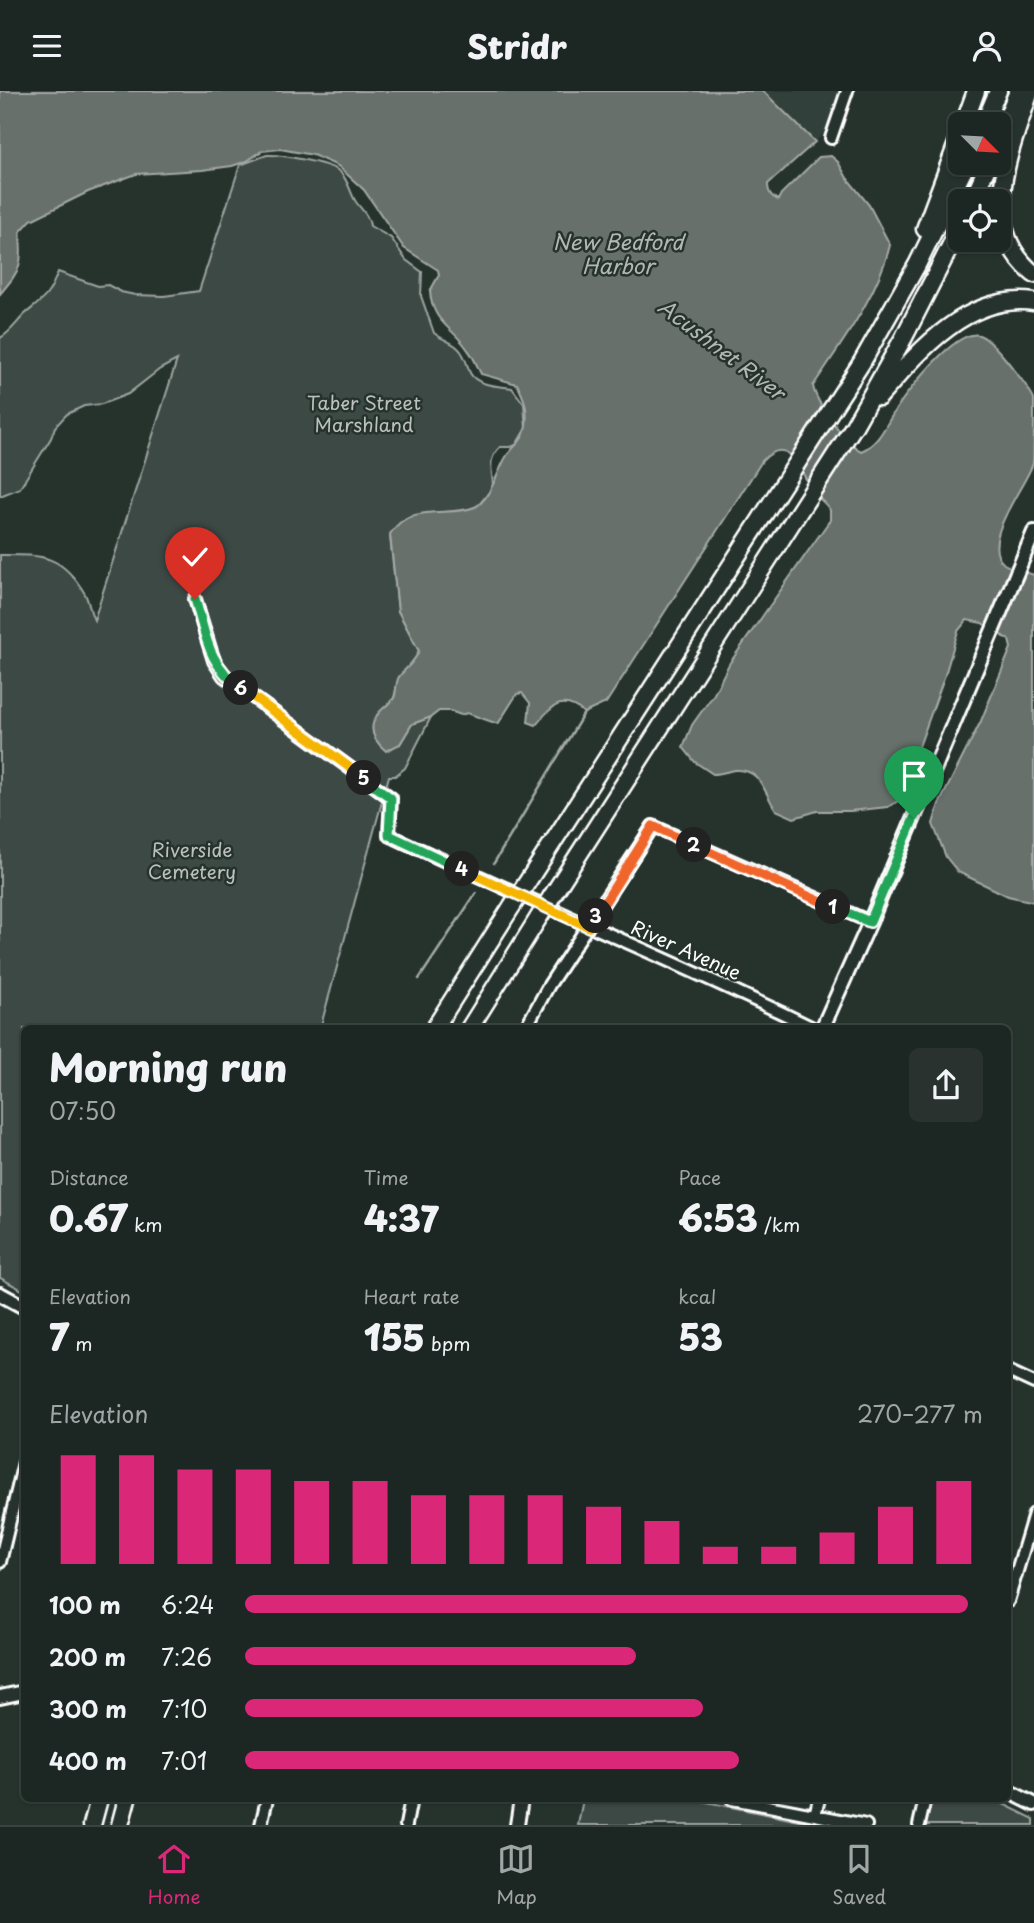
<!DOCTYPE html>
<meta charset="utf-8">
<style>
body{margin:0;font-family:"Playpen Sans",sans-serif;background:#29322f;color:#f1f3f6;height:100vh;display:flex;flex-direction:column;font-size:26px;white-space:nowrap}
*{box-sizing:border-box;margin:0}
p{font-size:23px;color:#a0a5a5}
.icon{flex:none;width:38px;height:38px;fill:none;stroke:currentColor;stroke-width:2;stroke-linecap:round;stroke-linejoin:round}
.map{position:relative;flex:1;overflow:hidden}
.drawer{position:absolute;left:21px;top:934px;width:990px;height:777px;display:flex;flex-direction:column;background:#1c2622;border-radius:10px;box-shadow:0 2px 5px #0004,0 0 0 2px #3a4340}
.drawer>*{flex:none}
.needle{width:46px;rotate:114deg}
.tools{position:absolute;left:948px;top:21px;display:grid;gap:14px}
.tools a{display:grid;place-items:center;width:63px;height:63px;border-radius:10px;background:#1c2622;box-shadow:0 2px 5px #0004,0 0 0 2px #3a4340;font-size:35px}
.pin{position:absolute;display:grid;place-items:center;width:60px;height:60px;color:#fff;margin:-72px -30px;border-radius:50% 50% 50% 0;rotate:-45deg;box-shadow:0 0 7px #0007}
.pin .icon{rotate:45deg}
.km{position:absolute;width:35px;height:35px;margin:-18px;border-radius:50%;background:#222;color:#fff;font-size:19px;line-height:35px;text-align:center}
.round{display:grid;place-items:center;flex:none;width:74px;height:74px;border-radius:10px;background:#29322f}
.head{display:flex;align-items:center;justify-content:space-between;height:119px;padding:0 28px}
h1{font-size:38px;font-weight:800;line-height:52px}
.stats{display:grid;grid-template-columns:repeat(3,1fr);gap:10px;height:119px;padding:7px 28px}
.stats div{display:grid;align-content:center}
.stats b{font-size:35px;font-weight:800}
.stats small{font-size:19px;font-weight:400}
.stats p{font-size:19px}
.chart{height:196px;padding:14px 28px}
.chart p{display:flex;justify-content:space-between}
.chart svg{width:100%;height:126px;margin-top:7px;stroke:#db2777;stroke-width:6}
ul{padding:0 28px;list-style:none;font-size:23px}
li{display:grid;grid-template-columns:112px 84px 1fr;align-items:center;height:52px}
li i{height:18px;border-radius:9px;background:#db2777}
header{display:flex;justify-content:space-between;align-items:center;height:91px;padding:0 28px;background:#1c2622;font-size:32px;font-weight:800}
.menu{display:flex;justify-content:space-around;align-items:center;height:98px;border-top:2px solid #3a4340;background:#1c2622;font-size:19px;color:#a0a5a5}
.menu a{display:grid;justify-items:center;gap:4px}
.menu .selected{color:#db2777}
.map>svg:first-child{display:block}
</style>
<header><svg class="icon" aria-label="menu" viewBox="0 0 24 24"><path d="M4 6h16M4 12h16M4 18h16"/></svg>Stridr<svg class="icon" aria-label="person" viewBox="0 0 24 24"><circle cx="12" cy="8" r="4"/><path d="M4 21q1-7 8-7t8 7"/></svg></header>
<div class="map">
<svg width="1034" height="1734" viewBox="0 0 1034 1734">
<rect width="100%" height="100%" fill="#26332d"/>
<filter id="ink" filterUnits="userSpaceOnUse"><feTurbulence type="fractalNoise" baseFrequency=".0143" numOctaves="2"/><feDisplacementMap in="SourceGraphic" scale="14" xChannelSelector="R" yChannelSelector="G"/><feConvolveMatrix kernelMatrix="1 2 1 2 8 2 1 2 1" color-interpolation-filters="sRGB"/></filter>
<g filter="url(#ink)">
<path fill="#333f3a" d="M 763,0 L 839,0 L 827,38 L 815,51 Z"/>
<path fill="#3e4944" stroke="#9ea4a2" stroke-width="2" d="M 267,64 C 279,63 335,73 341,82 C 349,91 350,102 356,111 C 362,119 369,125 370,135 L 391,147 L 406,169 L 422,181 L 421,205 L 434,242 C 441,248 452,251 458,257 C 465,263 467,274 470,282 C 477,295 499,295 512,297 L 524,313 L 526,337 L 516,354 L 511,356 L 500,356 C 486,370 493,380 493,396 L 478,415 L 390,446 L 398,520 L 419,560 L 414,571 L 399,586 L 394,607 L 377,624 L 400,653 L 412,633 L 431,626 L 405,677 L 395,685 L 389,685 L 320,938 L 24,938 L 24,1200 L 0,1187 L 0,464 C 42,464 62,463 85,503 C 89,511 90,521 94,529 L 177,269 L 160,278 L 128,303 L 102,313 L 84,315 L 67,323 L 55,336 L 51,347 L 20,397 L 0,405 L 0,247 C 10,242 16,232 24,224 C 44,207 48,207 58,181 L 98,195 L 108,194 L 121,201 L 135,204 L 164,205 L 199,200 L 240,74 Z
M 583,1708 L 692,1708 L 819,1734 L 578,1734 Z
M 930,1708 L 993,1708 L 1034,1728 L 1034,1734 L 925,1734 Z"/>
<path fill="#67706c" stroke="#a4a9a7" stroke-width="2" d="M 0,0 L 763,0 L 815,51 L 768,93 C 768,102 771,105 778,109 L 781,103 L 819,66 L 831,65 L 838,71 L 847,87 L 869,114 L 890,154 C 878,204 841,253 813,295 C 816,312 846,352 861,360 C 879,353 885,335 895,320 C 906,302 955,238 979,244 C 988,247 997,258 1003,265 C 1009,272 1032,301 1034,308 C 1034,315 1034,365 1033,372 C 1026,395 978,452 1004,473 C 1012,478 1025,481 1034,484 L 1034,811 L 1008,805 L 958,781 L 946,766 L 933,733 L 939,713 L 981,630 L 1011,557 L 1009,549 L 982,532 L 967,529 L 958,540 L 945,584 L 904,697 L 898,710 L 888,716 L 850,720 L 817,720 L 794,727 L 776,719 C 764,703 762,677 735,679 C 728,680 721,683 713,683 L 695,671 L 683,656 L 692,634 L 714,603 L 729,573 L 830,429 L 830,419 C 825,411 816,406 811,398 C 800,378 789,342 762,370 L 606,612 L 584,622 C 562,603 550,616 536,634 L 528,631 L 530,612 L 522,602 L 517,603 L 498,633 L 467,622 L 461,624 L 450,620 L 439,620 L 431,626 L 412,633 L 400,653 L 386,660 C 374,650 367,637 378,623 C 382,617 390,613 394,607 C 397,601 395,592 399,586 C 406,576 414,572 419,560 L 398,520 L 390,443 C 411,410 448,427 475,416 C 490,409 498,379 506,366 C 513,355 525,349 526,335 C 528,317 525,309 517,293 L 481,283 C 477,275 474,266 468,259 C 453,236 432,232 430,200 L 439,184 L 438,179 L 404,157 L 364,99 L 338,75 L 313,64 L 280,58 L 262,60 L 247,70 L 232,75 L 202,79 L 136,83 L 88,101 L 31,129 L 20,141 C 22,175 22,177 0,203 Z"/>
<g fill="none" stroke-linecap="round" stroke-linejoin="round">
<path stroke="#a4a9a7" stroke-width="2.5" d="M 494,772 L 584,622
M 419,888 L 476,802"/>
<g stroke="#fff" stroke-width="16">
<path id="minor" d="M 831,47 L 847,0
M 195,508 L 214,570 L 224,585 L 391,707 L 389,744 C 530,811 675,869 815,938
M 530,938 L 526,936 L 549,894 L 653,735 L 870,831
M 1008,1280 L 1034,1292
M 0,1471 L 24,1371
M 1008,1510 L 1034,1423
M 732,1708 L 866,1734
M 815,1724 L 819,1708
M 261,1734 L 267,1708
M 406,1734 L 411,1708
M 919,1734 L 925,1708"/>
</g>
<g stroke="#fff" stroke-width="18">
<path id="major" d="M 822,938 L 870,831 L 1034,441
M 0,1203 L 24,1216
M 0,1606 L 24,1601
M 1008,1700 L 1034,1713
M 517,1734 L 521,1708"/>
</g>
<g stroke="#fff" stroke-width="21">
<path id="highway" d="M 1030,0 C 1011,59 975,135 1034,183
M 964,33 L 976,0
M 984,33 L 998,0
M 999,47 L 1018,0
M 972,110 L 989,72
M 925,138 L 961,42
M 879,306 C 918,261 967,202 1034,211
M 526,793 L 862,271 L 917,174 L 967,72
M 552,805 L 854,335 L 904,246 L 961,134
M 434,938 L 512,815
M 469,938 L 539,826
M 92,1734 L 99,1708
M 120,1734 L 127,1708"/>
</g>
<use href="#minor" stroke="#26332d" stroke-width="10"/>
<use href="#major" stroke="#26332d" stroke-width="12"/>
<use href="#highway" stroke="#26332d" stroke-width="16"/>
<g stroke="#fff" stroke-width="21" stroke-linecap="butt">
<path id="highway-bridge" d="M 512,815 L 526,793
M 539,826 L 552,805"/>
</g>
<use href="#highway-bridge" stroke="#26332d" stroke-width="16"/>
</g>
</g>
<g fill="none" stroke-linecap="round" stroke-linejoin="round" filter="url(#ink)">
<g stroke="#fff" stroke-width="14">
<path id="split-1" d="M 833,816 L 870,831 L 914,727"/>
</g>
<g stroke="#fff" stroke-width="14">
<path id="split-2" d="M 694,754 L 833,816"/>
</g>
<g stroke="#fff" stroke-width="14">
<path id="split-3" d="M 596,825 L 653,735 L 694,754"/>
</g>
<g stroke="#fff" stroke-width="14">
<path id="split-4" d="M 462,778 L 589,836 L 596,825"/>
</g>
<g stroke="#fff" stroke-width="14">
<path id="split-5" d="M 364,687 L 391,707 L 389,744 L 462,778"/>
</g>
<g stroke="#fff" stroke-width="14">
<path id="split-6" d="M 241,597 L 364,687"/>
</g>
<g stroke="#fff" stroke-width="14">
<path id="split-7" d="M 195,508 C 207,547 207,572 241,597"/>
</g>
<use href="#split-1" stroke="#22a559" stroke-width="9"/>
<use href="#split-2" stroke="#f0652b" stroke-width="9"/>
<use href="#split-3" stroke="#f0652b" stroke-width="9"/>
<use href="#split-4" stroke="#f5b400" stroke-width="9"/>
<use href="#split-5" stroke="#22a559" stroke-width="9"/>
<use href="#split-6" stroke="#f5b400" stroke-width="9"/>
<use href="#split-7" stroke="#22a559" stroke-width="9"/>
</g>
<g text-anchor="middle" stroke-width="5" stroke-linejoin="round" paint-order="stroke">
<g font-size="19" fill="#bbbfbe" stroke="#26332d">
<text x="364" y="319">Taber Street<tspan x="364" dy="22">Marshland</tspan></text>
<text x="192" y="766">Riverside<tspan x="192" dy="22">Cemetery</tspan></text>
</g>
<g font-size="19" fill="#fff" stroke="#26332d">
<text transform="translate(686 859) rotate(24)" y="7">River Avenue</text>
</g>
<g font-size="21" font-style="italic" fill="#b3b8b6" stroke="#26332d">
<text x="618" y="159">New Bedford<tspan x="618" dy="24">Harbor</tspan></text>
<text transform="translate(721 259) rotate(37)" y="7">Acushnet River</text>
</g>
</g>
</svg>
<div class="tools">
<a><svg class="needle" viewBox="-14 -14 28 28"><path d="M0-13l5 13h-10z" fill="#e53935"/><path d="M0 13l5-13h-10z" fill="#a0a5a5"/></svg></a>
<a><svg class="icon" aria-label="locate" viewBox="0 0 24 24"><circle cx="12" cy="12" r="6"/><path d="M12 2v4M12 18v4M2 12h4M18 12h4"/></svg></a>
</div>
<div class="pin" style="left:914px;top:727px;background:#1e9e55"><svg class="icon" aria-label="arrive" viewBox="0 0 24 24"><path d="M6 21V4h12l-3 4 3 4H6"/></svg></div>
<div class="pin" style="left:195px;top:508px;background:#d93025"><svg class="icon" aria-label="check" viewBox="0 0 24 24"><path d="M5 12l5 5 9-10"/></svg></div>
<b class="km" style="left:833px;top:816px">1</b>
<b class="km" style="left:694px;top:754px">2</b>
<b class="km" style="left:596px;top:825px">3</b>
<b class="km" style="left:462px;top:778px">4</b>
<b class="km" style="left:364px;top:687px">5</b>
<b class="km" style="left:241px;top:597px">6</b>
<section class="drawer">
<div class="head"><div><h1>Morning run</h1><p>07:50</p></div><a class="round"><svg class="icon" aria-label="share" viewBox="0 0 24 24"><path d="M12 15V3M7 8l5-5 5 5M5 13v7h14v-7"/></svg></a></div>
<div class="stats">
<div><p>Distance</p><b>0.67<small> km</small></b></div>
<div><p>Time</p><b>4:37</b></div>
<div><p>Pace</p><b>6:53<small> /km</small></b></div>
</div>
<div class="stats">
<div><p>Elevation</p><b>7<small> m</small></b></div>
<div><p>Heart rate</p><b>155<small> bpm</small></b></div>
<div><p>kcal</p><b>53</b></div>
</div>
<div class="chart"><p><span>Elevation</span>270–277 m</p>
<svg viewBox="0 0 160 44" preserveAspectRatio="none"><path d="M5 44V6M15 44V6M25 44V11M35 44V11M45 44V15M55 44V15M65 44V20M75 44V20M85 44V20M95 44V24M105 44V29M115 44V38M125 44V38M135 44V33M145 44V24M155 44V15"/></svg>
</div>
<ul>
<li><b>100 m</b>6:24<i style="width:98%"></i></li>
<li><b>200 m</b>7:26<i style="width:53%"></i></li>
<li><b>300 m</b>7:10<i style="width:62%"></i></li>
<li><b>400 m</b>7:01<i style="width:67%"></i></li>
</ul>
</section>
</div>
<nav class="menu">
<a class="selected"><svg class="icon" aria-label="home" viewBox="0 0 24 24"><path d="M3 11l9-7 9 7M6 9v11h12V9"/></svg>Home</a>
<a><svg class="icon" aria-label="map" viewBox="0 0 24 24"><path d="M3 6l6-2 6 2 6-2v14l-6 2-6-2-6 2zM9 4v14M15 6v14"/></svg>Map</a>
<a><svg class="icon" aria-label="saved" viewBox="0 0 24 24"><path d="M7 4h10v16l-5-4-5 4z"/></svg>Saved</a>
</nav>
